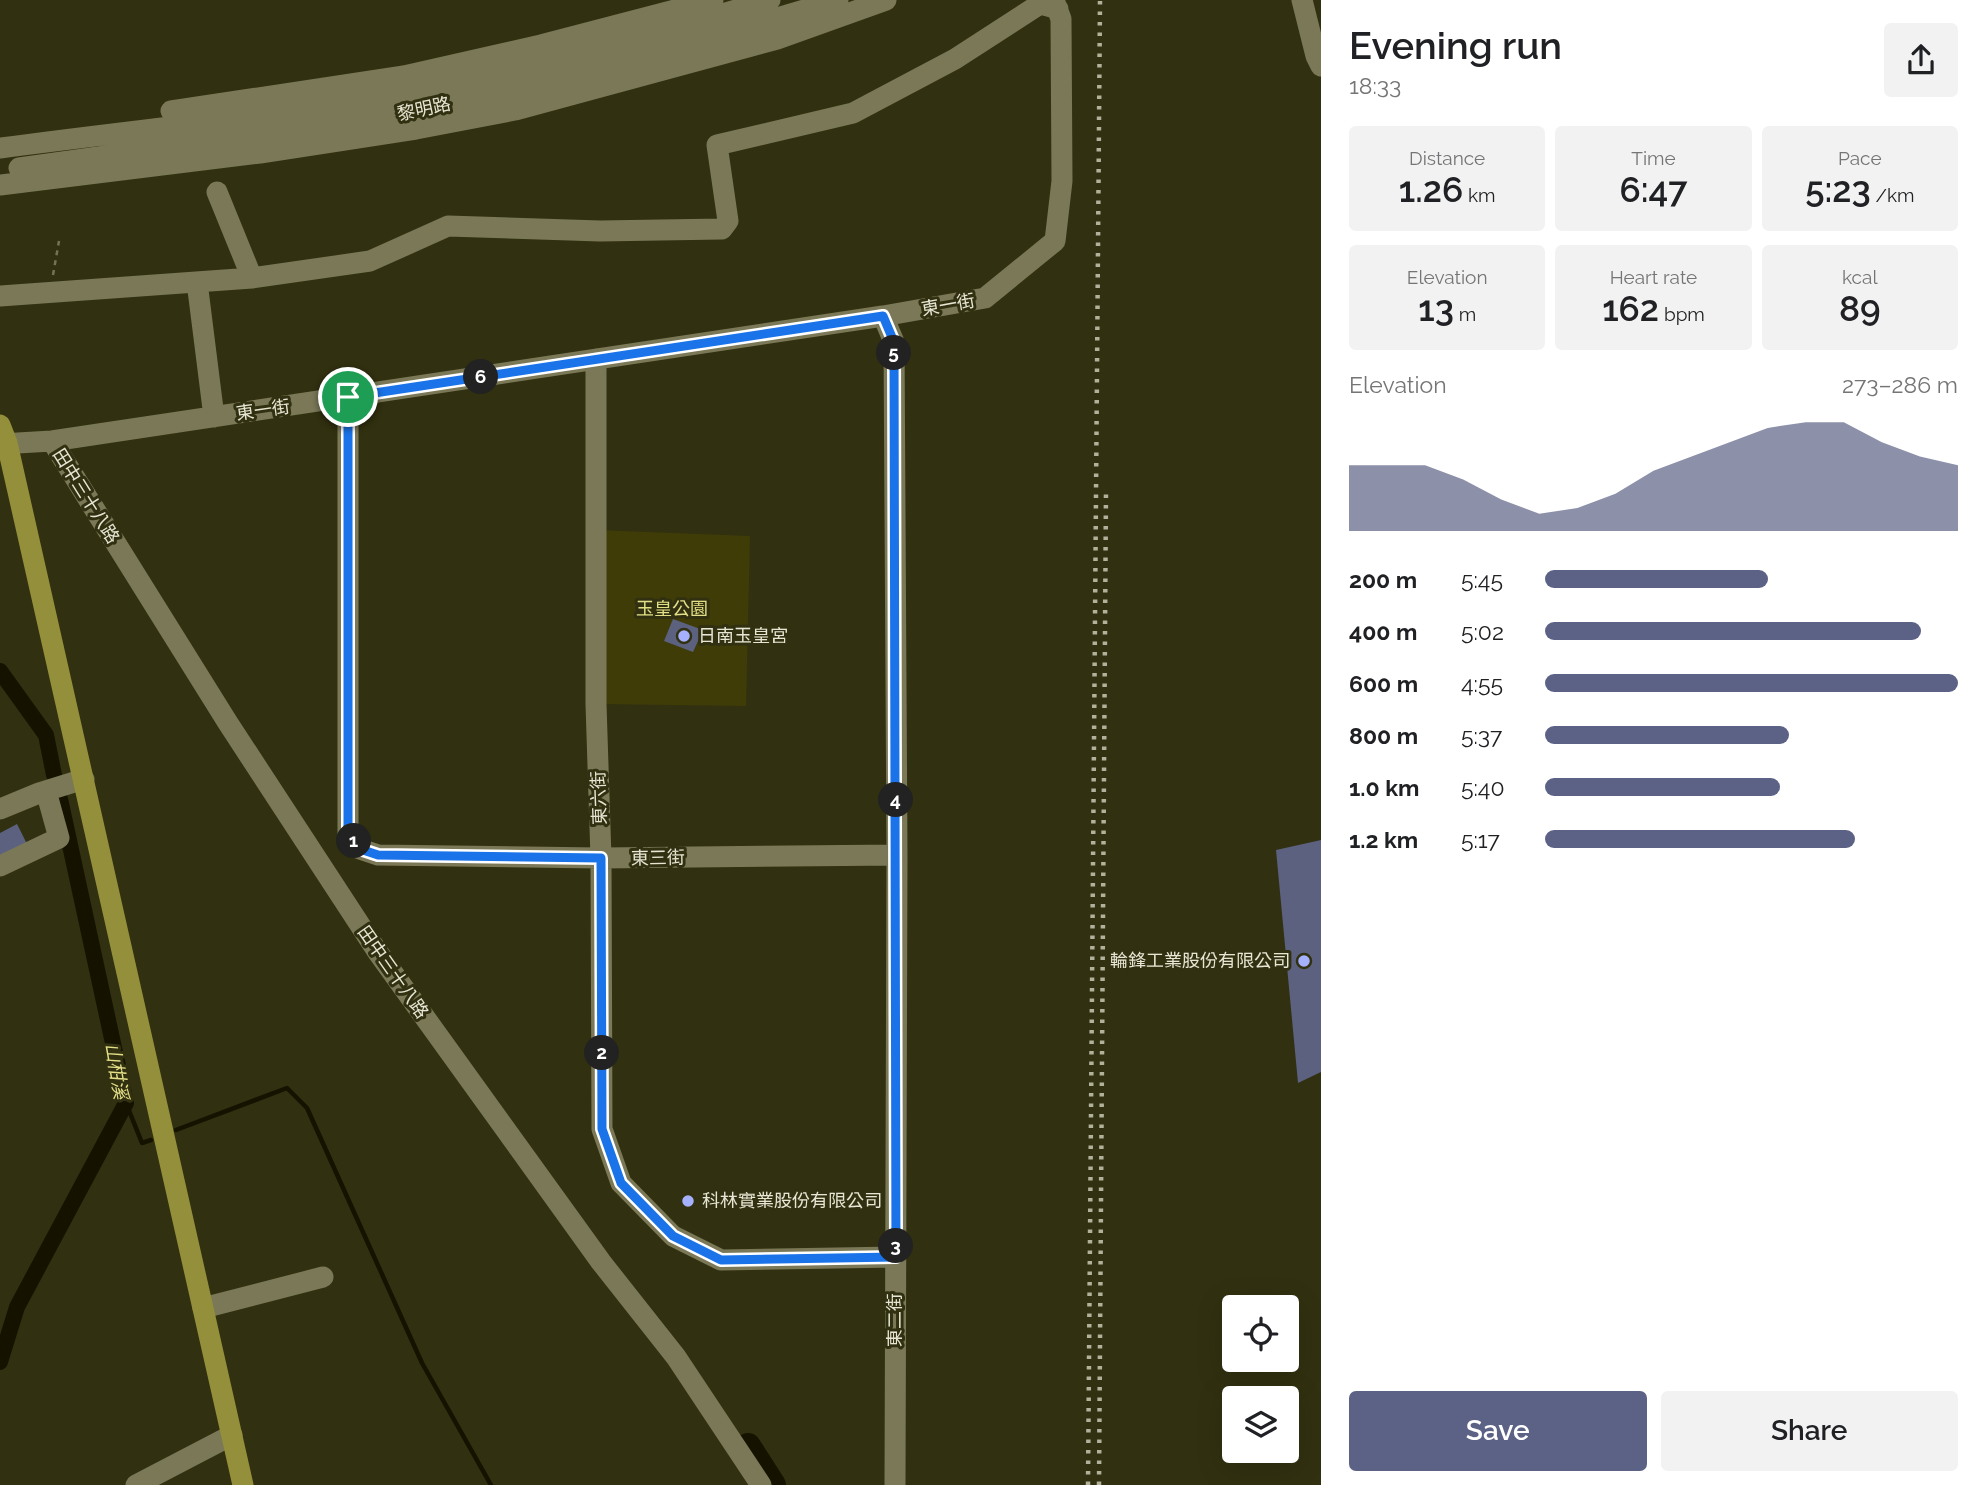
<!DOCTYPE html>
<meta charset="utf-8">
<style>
body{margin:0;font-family:Raleway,"Noto Sans TC",sans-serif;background:#f2f2f2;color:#202124;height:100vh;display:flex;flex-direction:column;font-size:26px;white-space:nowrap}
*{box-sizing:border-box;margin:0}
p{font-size:23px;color:#757577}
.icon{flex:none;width:38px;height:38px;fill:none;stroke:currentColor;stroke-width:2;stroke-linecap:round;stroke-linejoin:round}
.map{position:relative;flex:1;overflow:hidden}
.details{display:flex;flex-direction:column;background:#fff;width:665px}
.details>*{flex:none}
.buttons{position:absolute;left:1222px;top:1295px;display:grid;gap:14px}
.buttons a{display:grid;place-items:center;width:77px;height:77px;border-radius:7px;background:#fff;box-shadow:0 7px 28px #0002;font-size:35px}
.pin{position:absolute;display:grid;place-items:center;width:60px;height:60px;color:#fff;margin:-30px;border:4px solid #fff;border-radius:50%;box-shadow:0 2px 7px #0007}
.km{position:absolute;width:35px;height:35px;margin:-18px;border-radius:50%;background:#222;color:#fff;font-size:19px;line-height:35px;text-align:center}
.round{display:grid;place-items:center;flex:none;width:74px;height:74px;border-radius:7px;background:#f2f2f2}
.summary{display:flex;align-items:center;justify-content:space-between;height:119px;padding:0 28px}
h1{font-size:38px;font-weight:600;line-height:52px}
.figures{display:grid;grid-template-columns:repeat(3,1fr);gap:10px;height:119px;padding:7px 28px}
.figures div{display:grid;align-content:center;border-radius:7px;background:#f2f2f2;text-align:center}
.figures b{font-size:35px;font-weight:600}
.figures small{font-size:19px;font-weight:400}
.figures p{font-size:19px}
.chart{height:196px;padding:14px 28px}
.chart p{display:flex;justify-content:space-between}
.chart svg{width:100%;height:126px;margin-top:7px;fill:#5c6285;opacity:.7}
.action{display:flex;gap:14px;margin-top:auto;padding:14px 28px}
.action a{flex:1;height:80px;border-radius:7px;background:#5c6285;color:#fff;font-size:28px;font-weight:600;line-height:80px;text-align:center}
.action a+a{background:#f2f2f2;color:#202124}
ul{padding:0 28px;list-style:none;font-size:23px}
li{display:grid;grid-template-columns:112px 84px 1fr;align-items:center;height:52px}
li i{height:18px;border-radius:9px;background:#5c6285}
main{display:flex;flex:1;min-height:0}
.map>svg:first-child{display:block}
</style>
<main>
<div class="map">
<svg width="1321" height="1485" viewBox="0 0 1321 1485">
<rect width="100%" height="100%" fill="#313010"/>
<path fill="#3f3c08" d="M 596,530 L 750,536 L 746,706 L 596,704 Z"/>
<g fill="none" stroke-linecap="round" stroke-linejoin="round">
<path stroke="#151300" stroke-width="4.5" d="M 126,1103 L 142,1143 L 151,1140
M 176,1130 L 287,1088 L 307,1108 L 422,1363 L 491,1485"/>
<path stroke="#151300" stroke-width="16" d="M 0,671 L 46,735 L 54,775
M 0,1362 L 17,1307 L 126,1103 L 60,799"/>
<path stroke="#151300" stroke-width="26" d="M 748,1446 L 773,1485"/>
</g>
<path fill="#5b617f" d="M 673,619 L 703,630 L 693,652 L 664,641 Z
M 17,824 L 29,848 L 0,863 L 0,833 Z
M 1321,840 L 1321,1072 L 1298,1083 L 1276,850 Z"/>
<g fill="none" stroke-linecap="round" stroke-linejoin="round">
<path stroke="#747358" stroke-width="2.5" stroke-dasharray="5 5" stroke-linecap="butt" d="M 53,275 L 59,241"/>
<path stroke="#7a7857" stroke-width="21" d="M 1302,0 L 1316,56 L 1321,66
M 171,111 L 404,76 L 541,45 L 713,0
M 0,148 C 128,131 257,118 384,98 C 515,78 643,37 770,0
M 19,168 L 386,117 L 605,69 L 838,0
M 0,185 L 260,153 L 416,129 L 515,110 L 777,39 L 886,0
M 217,192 L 252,278
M 197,282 L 214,417
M 0,296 L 252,278 L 370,261 L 448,226 L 600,231 L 722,229 L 728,221 L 717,145 L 853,113 L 955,59 L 1040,4 L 1058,9
M 883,316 L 894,342 L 897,855 L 895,1485
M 596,359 L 596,704 L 601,858 L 602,1129 L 621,1183 L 673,1236 L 721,1260 L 896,1257
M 348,397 L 348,835 L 360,849 L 378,855 L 601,858 L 897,855
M 52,441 L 228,723 L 377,951 L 601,1262 L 676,1357 L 761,1485
M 0,444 L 52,441 L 883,316 L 985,298 L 1055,241 L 1062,181 L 1061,19 L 1054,0
M 0,809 L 39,793 L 84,779
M 0,866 L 59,838 L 46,791
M 203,1308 L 323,1277
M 136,1485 L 232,1435"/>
<path stroke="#948f3b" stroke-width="21" d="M 0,425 L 7,443 L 243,1485"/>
<path stroke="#b2b19b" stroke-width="4.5" stroke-dasharray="3.5 7" stroke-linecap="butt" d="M 1088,1485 L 1100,0
M 1099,1485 L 1106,490"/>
</g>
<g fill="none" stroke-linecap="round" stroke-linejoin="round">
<g stroke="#fff" stroke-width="14">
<path id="route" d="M 883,316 L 894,342 L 896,1257 L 721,1260 L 673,1236 L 621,1183 L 602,1129 L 601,858 L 378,855 L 360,849 L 348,835 L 348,397 Z"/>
</g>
<use href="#route" stroke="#1a73e8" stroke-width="9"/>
</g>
<g fill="#a5b1fc" stroke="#313010" stroke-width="2.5">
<circle cx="684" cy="636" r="7"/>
<circle cx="1304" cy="961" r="7"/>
<circle cx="688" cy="1201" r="7"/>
</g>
<g text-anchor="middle" stroke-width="6" stroke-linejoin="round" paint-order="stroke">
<g font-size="18" fill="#e7e6d4" stroke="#313010">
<text transform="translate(424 109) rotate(-12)" y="6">黎明路</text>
<text transform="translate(948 305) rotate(-10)" y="6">東一街</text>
<text transform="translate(263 410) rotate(-8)" y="6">東一街</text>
<text transform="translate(86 496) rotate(58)" y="6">田中三十八路</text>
<text transform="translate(599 798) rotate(-92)" y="6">東六街</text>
<text transform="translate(658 858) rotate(-1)" y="6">東三街</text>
<text transform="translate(393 972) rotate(55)" y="6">田中三十八路</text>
<text transform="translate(895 1320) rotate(-90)" y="6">東二街</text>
</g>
<g font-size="18" fill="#e3df87" stroke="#313010">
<text x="672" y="615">玉皇公園</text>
</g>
<g font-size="18" fill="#e7e6d4" stroke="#313010" text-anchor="start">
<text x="698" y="642">日南玉皇宮</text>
<text x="1290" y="967" text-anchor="end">輪鋒工業股份有限公司</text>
<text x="702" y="1207">科林實業股份有限公司</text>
</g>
<g font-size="19" font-style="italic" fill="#e3de87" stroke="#313010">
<text transform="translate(117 1071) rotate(80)" y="7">山柑溪</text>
</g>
</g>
</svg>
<div class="buttons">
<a><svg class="icon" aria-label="locate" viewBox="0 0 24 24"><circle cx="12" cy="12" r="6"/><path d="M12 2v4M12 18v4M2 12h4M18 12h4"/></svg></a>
<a><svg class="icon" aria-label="layers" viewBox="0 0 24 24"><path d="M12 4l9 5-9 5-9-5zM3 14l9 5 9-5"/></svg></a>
</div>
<div class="pin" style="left:348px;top:397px;background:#1e9e55"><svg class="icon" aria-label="arrive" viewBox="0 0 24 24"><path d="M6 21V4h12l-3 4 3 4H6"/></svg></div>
<b class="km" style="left:354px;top:841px">1</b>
<b class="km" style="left:602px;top:1053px">2</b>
<b class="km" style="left:896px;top:1246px">3</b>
<b class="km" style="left:896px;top:800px">4</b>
<b class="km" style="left:894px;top:353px">5</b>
<b class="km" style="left:481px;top:377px">6</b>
</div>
<section class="details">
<div class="summary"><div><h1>Evening run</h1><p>18:33</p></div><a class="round"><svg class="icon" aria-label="share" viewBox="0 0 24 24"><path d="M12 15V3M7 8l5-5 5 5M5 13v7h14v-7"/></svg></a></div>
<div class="figures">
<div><p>Distance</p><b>1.26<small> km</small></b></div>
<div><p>Time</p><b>6:47</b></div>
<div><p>Pace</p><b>5:23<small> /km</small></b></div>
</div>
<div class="figures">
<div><p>Elevation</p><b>13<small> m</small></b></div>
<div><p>Heart rate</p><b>162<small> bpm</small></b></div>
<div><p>kcal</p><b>89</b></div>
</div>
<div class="chart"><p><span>Elevation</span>273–286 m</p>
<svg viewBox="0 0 160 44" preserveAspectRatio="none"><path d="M0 44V21L10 21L20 21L30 26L40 33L50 38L60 36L70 31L80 23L90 18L100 13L110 8L120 6L130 6L140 13L150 18L160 21V44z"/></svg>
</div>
<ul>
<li><b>200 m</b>5:45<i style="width:54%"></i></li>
<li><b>400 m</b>5:02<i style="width:91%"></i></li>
<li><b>600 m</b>4:55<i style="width:100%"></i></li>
<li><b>800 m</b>5:37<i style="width:59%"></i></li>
<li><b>1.0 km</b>5:40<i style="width:57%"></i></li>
<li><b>1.2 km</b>5:17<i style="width:75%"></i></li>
</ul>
<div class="action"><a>Save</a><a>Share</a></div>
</section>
</main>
